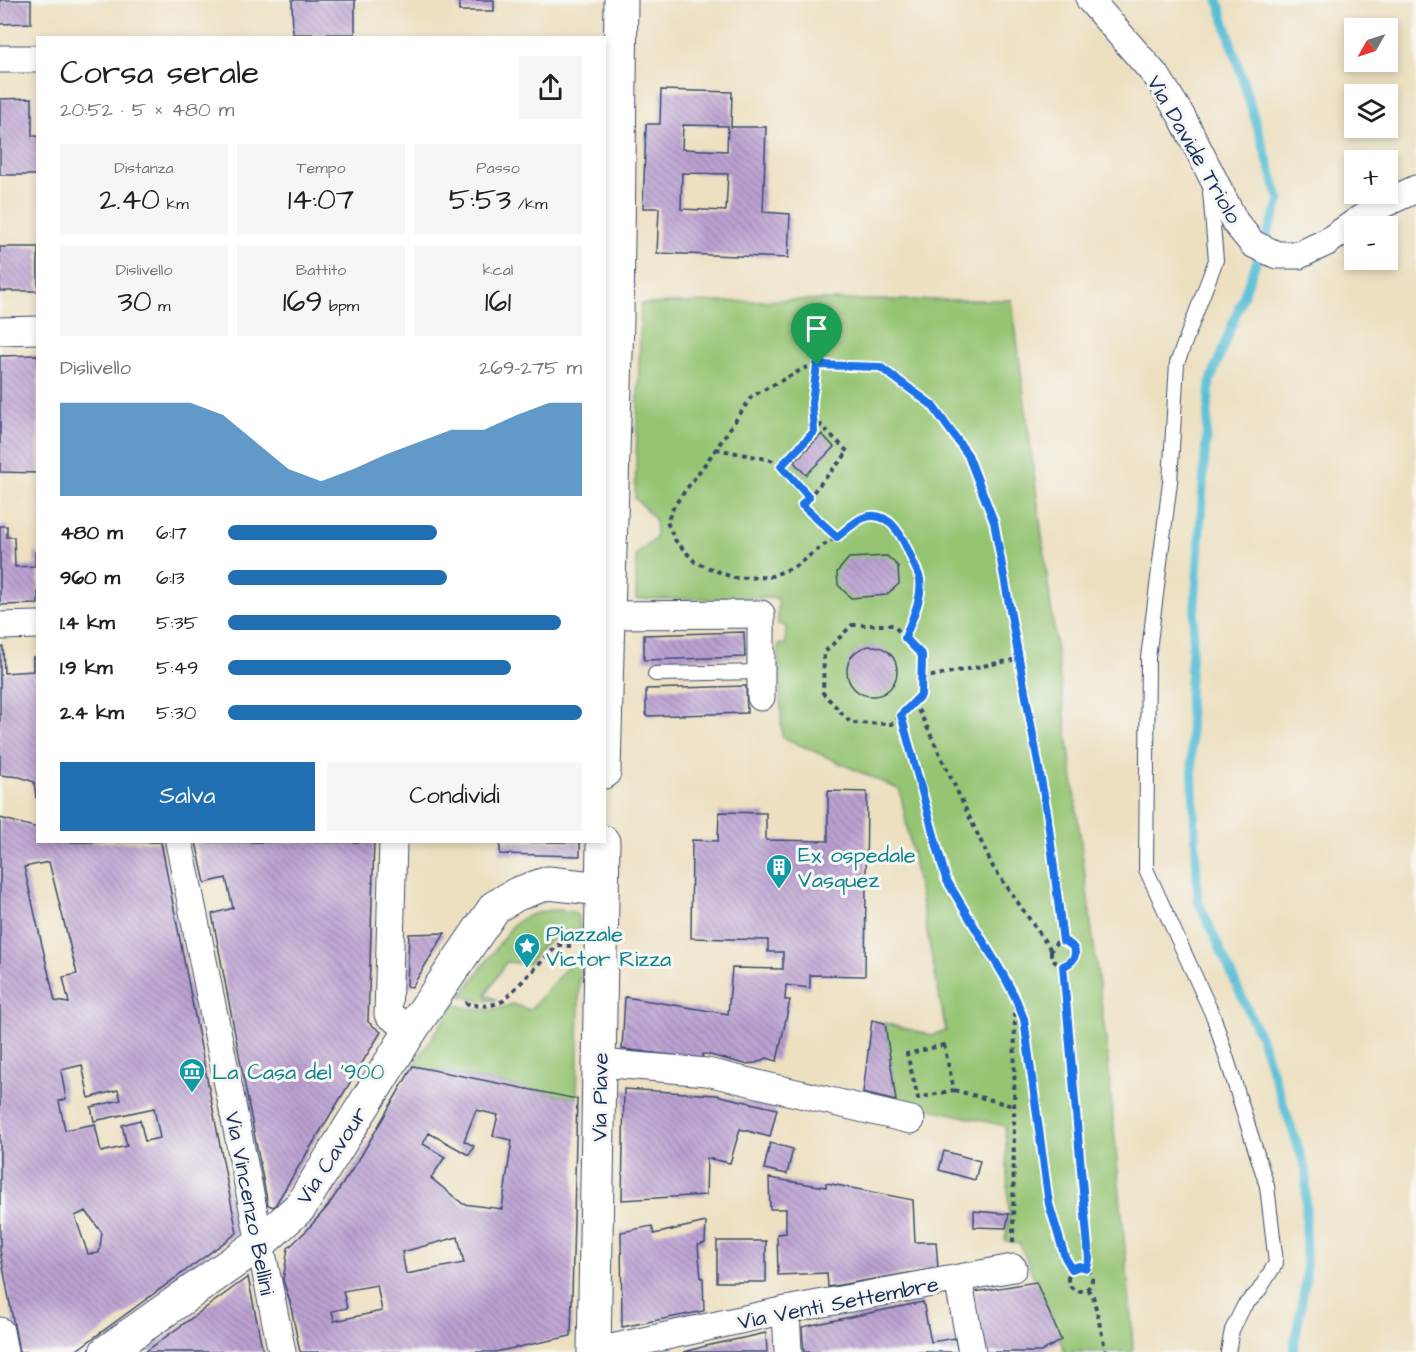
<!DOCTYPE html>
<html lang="it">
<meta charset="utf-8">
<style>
body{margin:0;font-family:"Architects Daughter",sans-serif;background:#f6f6f6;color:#202124;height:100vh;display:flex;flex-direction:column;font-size:22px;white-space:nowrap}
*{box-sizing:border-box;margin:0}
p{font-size:20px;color:#757577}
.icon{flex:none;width:33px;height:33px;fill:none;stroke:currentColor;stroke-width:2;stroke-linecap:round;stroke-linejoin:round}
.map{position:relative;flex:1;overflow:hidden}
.side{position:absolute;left:36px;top:36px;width:570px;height:807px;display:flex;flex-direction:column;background:#fff;border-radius:0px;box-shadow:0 3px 9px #0003}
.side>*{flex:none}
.needle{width:39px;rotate:231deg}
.tools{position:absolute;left:1344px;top:18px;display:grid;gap:12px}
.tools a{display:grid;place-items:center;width:54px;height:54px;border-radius:0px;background:#fff;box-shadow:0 3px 9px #0003;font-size:30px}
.pin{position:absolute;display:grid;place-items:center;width:51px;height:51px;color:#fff;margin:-62px -26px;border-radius:50% 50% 50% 0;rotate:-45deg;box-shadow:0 0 6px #0007}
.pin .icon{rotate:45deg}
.round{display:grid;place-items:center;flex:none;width:63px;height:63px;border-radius:0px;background:#f6f6f6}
.overview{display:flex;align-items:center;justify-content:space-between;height:102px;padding:0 24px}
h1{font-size:33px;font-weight:600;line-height:45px}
.metrics{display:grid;grid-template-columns:repeat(3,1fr);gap:9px;height:102px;padding:6px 24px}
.metrics div{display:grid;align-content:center;border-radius:0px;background:#f6f6f6;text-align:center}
.metrics b{font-size:30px;font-weight:600}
.metrics small{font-size:16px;font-weight:400}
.metrics p{font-size:16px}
.chart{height:168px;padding:12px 24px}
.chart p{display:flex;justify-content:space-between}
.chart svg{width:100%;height:108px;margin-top:6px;fill:#1f6fb2;opacity:.7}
.action{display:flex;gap:12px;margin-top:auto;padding:12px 24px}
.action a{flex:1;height:69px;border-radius:0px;background:#1f6fb2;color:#fff;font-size:24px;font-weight:600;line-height:69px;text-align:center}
.action a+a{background:#f6f6f6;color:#202124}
ul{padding:0 24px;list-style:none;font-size:20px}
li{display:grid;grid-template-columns:96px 72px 1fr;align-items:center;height:45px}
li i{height:15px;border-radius:8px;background:#1f6fb2}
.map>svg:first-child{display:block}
</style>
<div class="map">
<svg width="1416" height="1352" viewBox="0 0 1416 1352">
<defs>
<pattern id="building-back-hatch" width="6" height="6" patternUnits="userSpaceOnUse" patternTransform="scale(1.5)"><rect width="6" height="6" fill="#bba1d1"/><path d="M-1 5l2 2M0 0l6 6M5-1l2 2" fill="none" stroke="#9784ad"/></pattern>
</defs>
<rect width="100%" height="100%" fill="#f6f6f2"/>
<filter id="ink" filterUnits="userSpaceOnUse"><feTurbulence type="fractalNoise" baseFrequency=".0167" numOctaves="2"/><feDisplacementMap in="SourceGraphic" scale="12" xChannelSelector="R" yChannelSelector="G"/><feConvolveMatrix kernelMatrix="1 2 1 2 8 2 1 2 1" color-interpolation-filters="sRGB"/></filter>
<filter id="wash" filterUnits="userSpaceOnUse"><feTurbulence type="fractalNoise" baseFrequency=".008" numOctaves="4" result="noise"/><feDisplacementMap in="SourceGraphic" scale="24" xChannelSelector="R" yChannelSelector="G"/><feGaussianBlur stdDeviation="1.35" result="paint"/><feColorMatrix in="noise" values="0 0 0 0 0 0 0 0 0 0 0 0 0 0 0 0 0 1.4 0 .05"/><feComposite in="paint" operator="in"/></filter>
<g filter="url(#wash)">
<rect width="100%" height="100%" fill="#ede0c1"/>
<path fill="#95c472" stroke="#587a68" stroke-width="1.5" d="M 787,300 L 1012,300 L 1106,1041 L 1131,1315 L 1133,1352 L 1065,1352 L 1020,1244 L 1005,1241 L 1009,1214 L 1005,1126 L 896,1101 L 885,1023 L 931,1035 L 946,1031 L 900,790 L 782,737 L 778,644 L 785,645 L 786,626 L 778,624 L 778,598 L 636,599 L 636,555 L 656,538 L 655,519 L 635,498 L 641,304 Z
M 551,910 C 580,910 580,912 580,940 L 555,938 L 542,946 L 529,964 L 506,962 L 486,995 L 497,1000 L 479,1001 L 461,996 L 513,925 C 525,915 536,913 551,910 Z
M 580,952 L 577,1099 L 413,1066 L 454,1005 C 476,1010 492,1012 513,1004 L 530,1010 Z"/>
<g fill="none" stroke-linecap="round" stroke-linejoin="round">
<path stroke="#58bed6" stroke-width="9" d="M 1218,0 L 1280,201 L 1210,382 L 1189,694 L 1198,901 L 1261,1039 L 1306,1170 L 1306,1278 L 1293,1352"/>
</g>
<g id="blocks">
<path fill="url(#building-back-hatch)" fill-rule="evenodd" d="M 0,0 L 31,0 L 31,23 L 0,24 Z
M 292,0 L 355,0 L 355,34 L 293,34 Z
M 459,0 L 494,0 L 494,11 L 459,11 Z
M 661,90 L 732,92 L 731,127 L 766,127 L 763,212 L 790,214 L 788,258 L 657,253 L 659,208 L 643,208 L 646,124 L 660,124 ZM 683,125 L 728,126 L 727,151 L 682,149 ZM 682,173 L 728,174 L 726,211 L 681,209 Z
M 32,98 L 32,136 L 38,136 L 38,175 L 0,175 L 0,99 Z
M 0,247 L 38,247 L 38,291 L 0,291 Z
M 38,355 L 38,473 L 0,472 L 0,356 Z
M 822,434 L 834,447 L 806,475 L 794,462 Z
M 0,526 L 7,526 L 7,537 L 14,537 L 15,567 L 35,566 L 35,552 L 38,552 L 38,604 L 0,605 Z
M 887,556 L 898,566 L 899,584 L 886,595 L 851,598 L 838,585 L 837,572 L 849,558 Z
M 744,632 L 745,657 L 644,660 L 644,635 Z
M847 671a25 25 0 1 1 50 0a25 25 0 1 1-50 0Z
M 0,647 L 3,647 L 4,673 L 33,671 L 33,657 L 38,657 L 38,798 L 36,798 L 34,782 L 20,777 L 0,775 Z
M 746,686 L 747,713 L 646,716 L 646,689 Z
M 828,791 L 867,792 L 865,976 L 810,975 L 810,988 L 786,985 L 785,1000 L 790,1000 L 777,1061 L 767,1058 L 756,1063 L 745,1064 L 706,1054 L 703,1054 L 702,1059 L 622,1049 L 625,997 L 728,1014 L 732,968 L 783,969 L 783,952 L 768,952 L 768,940 L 691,938 L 692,840 L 718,841 L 719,812 L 766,813 L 766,840 L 828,841 Z
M 0,818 L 38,828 L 38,842 L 161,842 L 237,1233 L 74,1352 L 19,1352 L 0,1251 ZM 49,862 L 77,974 L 63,977 L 69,1003 L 55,1001 L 24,867 ZM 82,1065 L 89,1098 L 118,1090 L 121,1100 L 91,1107 L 94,1121 L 154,1108 L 160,1138 L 145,1141 L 140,1120 L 122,1125 L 127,1146 L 101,1152 L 95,1124 L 65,1130 L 59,1101 L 66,1099 L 61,1070 ZM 86,1211 L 102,1233 L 99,1253 L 88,1254 L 75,1216 Z
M 196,842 L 374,842 L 368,1022 L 381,1032 L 274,1207 L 268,1205 L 212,914 L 233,908 L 226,878 L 205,883 Z
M 500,842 L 580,842 L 580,856 L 500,854 Z
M 445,933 L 412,987 L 407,986 L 409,934 Z
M 872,1020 L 885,1023 L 896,1101 L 863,1093 Z
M 413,1066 L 577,1099 L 571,1336 L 495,1352 L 300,1352 L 290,1302 L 283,1280 L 288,1248 L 307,1230 L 328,1206 L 361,1156 ZM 476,1110 L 498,1115 L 493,1136 L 512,1140 L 502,1209 L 463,1204 L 431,1178 L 445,1157 L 423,1144 L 429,1133 L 469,1155 L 474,1146 L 464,1141 ZM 458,1237 L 464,1263 L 406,1274 L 402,1252 ZM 377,1285 L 382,1311 L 334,1321 L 332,1311 L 347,1308 L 343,1291 Z
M 624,1089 L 716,1095 L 777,1109 L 770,1137 L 740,1129 L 730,1163 L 707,1158 L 706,1195 L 622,1200 Z
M 770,1143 L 793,1149 L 787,1174 L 764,1169 Z
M 944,1151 L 980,1161 L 975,1180 L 939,1170 Z
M 769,1178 L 826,1187 L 826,1183 L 913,1200 L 915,1242 L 936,1242 L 938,1268 L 828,1287 L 827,1273 L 778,1275 L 777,1234 L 786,1233 L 786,1209 L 770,1209 Z
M 974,1211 L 1009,1214 L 1006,1228 L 974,1227 Z
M 706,1222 L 705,1243 L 698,1245 L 701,1278 L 703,1278 L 704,1311 L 622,1327 L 621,1232 L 652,1226 L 654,1234 Z
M 717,1241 L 766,1241 L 766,1282 L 717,1282 Z
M 248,1277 L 263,1352 L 145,1352 Z
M 1036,1282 L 1061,1340 L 1041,1352 L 985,1352 L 974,1292 Z
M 923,1302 L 931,1342 L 955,1338 L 958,1352 L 804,1352 L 802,1327 Z
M 766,1333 L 767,1352 L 684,1352 L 706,1346 Z"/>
</g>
</g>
<g filter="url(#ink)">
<use href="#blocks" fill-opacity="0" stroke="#3a4a6d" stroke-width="1.5"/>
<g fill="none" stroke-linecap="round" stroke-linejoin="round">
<g stroke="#3a4a6d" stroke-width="16">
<path id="service" d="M 1213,187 L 1210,192 L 1216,260 L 1177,363 L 1170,482 L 1148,658 L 1146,869 L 1214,1018 L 1267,1186 L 1276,1263 L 1258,1292 L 1244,1306 L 1232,1330 L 1228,1352
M 655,674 L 761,672"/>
</g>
<g stroke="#3a4a6d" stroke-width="29">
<path id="minor" d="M 1090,0 L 1158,78 L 1182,117 L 1235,222 L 1253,244 L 1277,255 L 1299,255 L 1327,242 L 1379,206 L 1416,189
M 0,59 L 38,59
M 0,331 L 38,330
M 604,615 L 761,614 L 761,697
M 0,626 L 38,625
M 179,842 L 282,1352
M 393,842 L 388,1014 L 411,1030
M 600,1063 L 707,1072 L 911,1120
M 958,1279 L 972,1352
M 786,1310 L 788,1352
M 0,1331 L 4,1352
M 593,1352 L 786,1310 L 1013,1268"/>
</g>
<g stroke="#3a4a6d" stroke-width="35">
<path id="tertiary" d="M 106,1352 L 259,1244 L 300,1207 L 411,1030 L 495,907 L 517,894 L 548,883 L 602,889"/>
</g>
<g stroke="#3a4a6d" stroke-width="35">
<path id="secondary" d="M 604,772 L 608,615 L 617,320 L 621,0
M 594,1352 L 603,842"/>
</g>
<path stroke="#3a4a6d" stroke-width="4" stroke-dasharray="4.5 4.5" stroke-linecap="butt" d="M 814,431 L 812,403 L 817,365
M 716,449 L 771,460 L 781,466 L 809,497
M 781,466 L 821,425 L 848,452 L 802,505 L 837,537
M 852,625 L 893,625 L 922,655 L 921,695 L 892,724 L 851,723 L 823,693 L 824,653 Z
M 905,637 L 918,603 L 920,579 L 904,540 L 894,525 L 878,516 L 865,518 L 854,524 L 837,537 L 824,545 L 794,567 L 769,577 L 734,578 L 695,562 L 675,540 L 667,522 L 674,506 L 716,449 L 752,396 L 805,368 L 817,365 L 880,367 L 932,405 L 968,455 L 994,522 L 1047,812 L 1063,941
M 922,678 L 1018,659
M 914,702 L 926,725 L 993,867 L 1051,950
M 901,715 L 946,879 L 1004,976 L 1015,997 L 1024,1019 L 1049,1204 L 1065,1257 L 1073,1269
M1051 953a12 12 0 1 1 24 0a12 12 0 1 1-24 0Z
M 1063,966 L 1089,1259 L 1087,1268
M 465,1003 C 480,1007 489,1007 503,1001 L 558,945 L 571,946
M 944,1045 L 954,1090 L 918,1098 L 907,1054 Z
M 954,1090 L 1013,1106
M 1013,1242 L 1015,1000
M1068 1279a12 12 0 1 1 24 0a12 12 0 1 1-24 0Z
M 1087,1289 L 1093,1296 L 1106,1352"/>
<use href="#service" stroke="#fff" stroke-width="14"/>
<use href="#minor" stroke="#fff" stroke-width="27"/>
<use href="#tertiary" stroke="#fff" stroke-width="33"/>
<use href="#secondary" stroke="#fff" stroke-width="33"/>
</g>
</g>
<g fill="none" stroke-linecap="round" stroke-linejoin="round" filter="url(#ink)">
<g stroke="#fff" stroke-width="12">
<path id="route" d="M 817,365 L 880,367 L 932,405 L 968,455 L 994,522 L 1047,812 L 1063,941 C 1079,946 1079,960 1063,966 L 1089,1259 L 1087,1268 L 1079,1266 L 1072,1269 L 1065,1257 L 1049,1204 L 1024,1019 L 1015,997 L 1004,976 L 946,879 L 901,715 L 921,695 L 922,655 L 905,638 C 911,620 923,599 920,579 C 919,574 915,567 913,562 C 905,542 891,507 863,518 C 854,522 845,531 837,537 L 802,505 L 809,497 L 781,466 L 814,432 L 812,403 Z"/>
</g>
<use href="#route" stroke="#1a73e8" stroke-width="8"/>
</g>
<defs>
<g id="building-pin" transform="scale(1.35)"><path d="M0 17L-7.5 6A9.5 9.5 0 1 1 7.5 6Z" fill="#0f9aa8" stroke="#f6f6f2"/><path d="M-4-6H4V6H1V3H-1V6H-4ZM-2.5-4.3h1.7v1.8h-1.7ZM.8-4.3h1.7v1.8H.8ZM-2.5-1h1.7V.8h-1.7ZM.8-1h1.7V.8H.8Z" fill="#fff"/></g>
<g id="sight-pin" transform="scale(1.35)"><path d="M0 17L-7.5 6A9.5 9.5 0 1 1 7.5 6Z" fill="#0f9aa8" stroke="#f6f6f2"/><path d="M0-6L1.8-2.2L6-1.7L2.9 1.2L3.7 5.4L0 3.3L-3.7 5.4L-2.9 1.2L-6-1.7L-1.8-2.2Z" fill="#fff"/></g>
<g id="museum-pin" transform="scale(1.35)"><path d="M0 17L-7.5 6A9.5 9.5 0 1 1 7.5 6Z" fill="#0f9aa8" stroke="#f6f6f2"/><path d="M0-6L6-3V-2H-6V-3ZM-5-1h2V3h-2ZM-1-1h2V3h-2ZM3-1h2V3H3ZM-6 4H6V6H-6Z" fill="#fff"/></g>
</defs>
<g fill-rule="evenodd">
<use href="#building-pin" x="779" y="867"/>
<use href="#sight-pin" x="527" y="946"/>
<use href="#museum-pin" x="192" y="1071"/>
</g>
<g text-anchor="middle" stroke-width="6" stroke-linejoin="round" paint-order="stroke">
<g font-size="22" fill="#1b2f5e" stroke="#f6f6f2">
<text transform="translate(1195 149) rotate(60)" y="8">Via Davide Triolo</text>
<text transform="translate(599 1097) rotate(-89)" y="8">Via Piave</text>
<text transform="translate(331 1155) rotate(-57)" y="8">Via Cavour</text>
<text transform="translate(251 1203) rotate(79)" y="8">Via Vincenzo Bellini</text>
<text transform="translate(838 1302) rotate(-11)" y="8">Via Venti Settembre</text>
</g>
<g font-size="22" fill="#0d838f" stroke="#f6f6f2" text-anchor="start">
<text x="798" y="862">Ex ospedale<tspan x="798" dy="25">Vasquez</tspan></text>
<text x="546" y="941">Piazzale<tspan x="546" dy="25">Victor Rizza</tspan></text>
<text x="212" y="1079">La Casa del '900</text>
</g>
</g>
</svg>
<div class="tools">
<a><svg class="needle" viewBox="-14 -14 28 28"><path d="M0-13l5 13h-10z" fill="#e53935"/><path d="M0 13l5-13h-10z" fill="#757577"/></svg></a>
<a><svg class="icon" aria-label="layers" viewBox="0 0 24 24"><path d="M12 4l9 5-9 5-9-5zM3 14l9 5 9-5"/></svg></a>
<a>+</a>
<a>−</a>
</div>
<div class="pin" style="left:817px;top:365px;background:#1e9e55"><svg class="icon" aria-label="arrive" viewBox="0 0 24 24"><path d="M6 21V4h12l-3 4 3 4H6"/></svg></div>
<section class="side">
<div class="overview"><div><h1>Corsa serale</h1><p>20:52 · 5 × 480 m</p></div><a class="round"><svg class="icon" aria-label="share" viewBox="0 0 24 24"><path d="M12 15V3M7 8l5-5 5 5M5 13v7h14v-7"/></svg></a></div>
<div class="metrics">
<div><p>Distanza</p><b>2.40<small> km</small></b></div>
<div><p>Tempo</p><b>14:07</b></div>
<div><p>Passo</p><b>5:53<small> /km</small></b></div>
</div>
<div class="metrics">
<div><p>Dislivello</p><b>30<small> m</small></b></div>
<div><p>Battito</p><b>169<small> bpm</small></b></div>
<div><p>kcal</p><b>161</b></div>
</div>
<div class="chart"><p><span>Dislivello</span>269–275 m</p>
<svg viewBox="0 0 160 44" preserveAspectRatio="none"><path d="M0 44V6L10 6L20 6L30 6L40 6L50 11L60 22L70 33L80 38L90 33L100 27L110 22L120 17L130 17L140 11L150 6L160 6V44z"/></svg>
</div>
<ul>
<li><b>480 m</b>6:17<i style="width:59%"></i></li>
<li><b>960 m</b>6:13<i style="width:62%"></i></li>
<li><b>1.4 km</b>5:35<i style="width:94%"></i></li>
<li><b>1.9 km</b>5:49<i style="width:80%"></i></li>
<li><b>2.4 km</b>5:30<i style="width:100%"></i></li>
</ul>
<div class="action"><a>Salva</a><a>Condividi</a></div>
</section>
</div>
